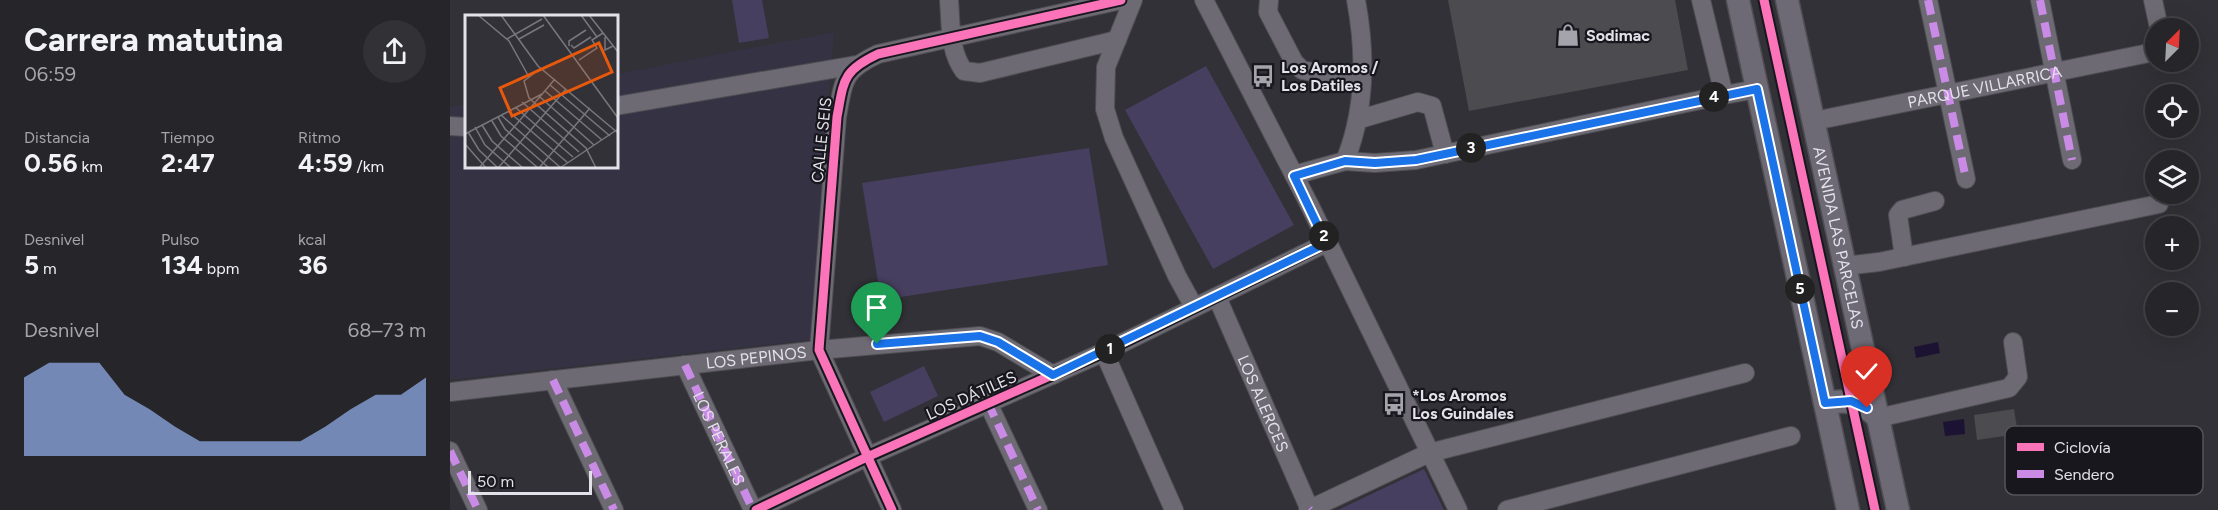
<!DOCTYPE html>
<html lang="es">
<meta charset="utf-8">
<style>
body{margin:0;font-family:Figtree,sans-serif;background:#323135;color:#f1f3f6;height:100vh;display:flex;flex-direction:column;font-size:22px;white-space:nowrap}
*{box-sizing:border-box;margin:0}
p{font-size:20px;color:#a4a5a8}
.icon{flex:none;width:33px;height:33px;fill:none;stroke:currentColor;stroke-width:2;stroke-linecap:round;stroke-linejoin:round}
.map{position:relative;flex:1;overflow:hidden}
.sheet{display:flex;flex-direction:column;background:#262529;width:450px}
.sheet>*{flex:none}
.needle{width:39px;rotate:24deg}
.buttons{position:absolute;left:1695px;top:18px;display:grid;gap:12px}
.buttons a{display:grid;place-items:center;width:54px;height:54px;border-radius:50%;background:#262529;box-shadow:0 6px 24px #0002,0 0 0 2px #424246;font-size:30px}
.scale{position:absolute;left:18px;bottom:15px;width:124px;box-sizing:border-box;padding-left:6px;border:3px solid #e3e1e9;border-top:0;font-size:16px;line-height:21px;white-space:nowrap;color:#e3e1e9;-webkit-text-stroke:4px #18171d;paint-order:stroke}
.pin{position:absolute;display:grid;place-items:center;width:51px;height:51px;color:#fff;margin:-62px -26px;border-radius:50% 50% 50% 0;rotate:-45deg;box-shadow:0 0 6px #0007}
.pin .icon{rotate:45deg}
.km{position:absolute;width:30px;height:30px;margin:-15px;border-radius:50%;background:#222;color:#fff;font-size:16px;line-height:30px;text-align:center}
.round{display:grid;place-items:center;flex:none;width:63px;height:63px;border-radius:32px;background:#323135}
.head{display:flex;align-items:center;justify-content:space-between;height:102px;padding:0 24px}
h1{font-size:33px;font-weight:700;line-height:45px}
.metrics{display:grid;grid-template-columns:repeat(3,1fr);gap:9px;height:102px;padding:6px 24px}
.metrics div{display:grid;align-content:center}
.metrics b{font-size:26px;font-weight:700}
.metrics small{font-size:16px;font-weight:400}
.metrics p{font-size:16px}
.chart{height:168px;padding:12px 24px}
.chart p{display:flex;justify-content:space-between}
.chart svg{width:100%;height:108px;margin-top:6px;fill:#95b2f1;opacity:.7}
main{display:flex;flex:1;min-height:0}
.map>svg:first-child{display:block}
</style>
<main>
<section class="sheet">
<div class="head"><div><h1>Carrera matutina</h1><p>06:59</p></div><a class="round"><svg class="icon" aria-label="share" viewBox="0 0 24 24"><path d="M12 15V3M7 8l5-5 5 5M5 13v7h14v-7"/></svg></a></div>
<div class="metrics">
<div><p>Distancia</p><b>0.56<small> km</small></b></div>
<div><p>Tiempo</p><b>2:47</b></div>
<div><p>Ritmo</p><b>4:59<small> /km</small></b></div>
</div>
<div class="metrics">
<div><p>Desnivel</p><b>5<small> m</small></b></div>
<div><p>Pulso</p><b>134<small> bpm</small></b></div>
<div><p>kcal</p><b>36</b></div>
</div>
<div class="chart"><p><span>Desnivel</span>68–73 m</p>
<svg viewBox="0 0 160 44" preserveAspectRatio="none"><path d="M0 44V12L10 6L20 6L30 6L40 19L50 25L60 32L70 38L80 38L90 38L100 38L110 38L120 32L130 25L140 19L150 19L160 12V44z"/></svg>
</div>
</section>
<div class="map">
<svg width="1768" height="510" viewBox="0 0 1768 510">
<rect width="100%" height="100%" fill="#323137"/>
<path fill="#353243" d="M 384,32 L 360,340 L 0,380 L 0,107 L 16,104 L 16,166 L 166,166 L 167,74 Z"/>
<path fill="#473f5f" d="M 282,0 L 312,0 L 319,38 L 289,43 Z
M 756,66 L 844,225 L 763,269 L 675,110 Z
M 639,148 L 658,265 L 431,300 L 412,183 Z
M 474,366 L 488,396 L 434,422 L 420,392 Z
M 974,469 L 994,510 L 888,510 Z"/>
<path fill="#1c1232" d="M 1488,342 L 1490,353 L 1466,358 L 1464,347 Z
M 1514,419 L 1515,434 L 1495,436 L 1493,422 Z"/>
<path fill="#4c4b50" d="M 998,0 L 1225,0 L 1238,70 L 1019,111 Z
M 1564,409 L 1568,434 L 1527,440 L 1524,415 Z"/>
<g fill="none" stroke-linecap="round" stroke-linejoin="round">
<g stroke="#4f4e53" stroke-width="20">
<g id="minor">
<path d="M 499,0 C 501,24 499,51 514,71 L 530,73 L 667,40"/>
<path d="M 683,0 L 656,67 L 655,109 L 664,138 L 727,276 L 744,307"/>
<path d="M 754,0 L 859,204 L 1008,510"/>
<path d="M 819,0 L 818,12 L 844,62 L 852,70 L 912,82"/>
<path d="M 1478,0 L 1516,179"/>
<path d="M 1590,0 L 1622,160"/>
<path d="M 1703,0 L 1709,28"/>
<path d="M 1274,95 L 1307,89"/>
<path d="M 166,106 L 406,65"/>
<path d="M 910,119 L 968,102 L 982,106 L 995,154"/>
<path id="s1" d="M 1364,121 L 1699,53 L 1706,50"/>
<path d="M 0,126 L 16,127"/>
<path d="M 895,161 C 916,109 916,54 906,0"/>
<path d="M 844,175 L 895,161 L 925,163 L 966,160 L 1274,95 L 1251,0"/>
<path d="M 1454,257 L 1448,215 L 1452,210 L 1485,201"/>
<path d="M 1394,266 L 1429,262 L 1709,204"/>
<path id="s2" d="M 767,297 L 860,510"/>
<path d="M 654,352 L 724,510"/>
<path d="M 235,365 L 303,510"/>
<path d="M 103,380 L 164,510"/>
<path id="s3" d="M 0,392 L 369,350 L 530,336 L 548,342 L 603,375"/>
<path d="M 538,403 L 588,510"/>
<path d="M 1428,418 L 1559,388 L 1568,377 L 1563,342"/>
<path d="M 0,451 L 28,510"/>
<path d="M 306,510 L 417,457 L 654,352 L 876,243"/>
<path d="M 442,510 L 369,350 L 387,117 C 394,80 392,71 428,54 L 671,0"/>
<path d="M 858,510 L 979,453 L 1295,373"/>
<path d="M 1057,510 L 1341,436"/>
</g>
</g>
<g stroke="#4f4e53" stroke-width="25">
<g id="major">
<path d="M 1288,0 L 1398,510"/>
<path id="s4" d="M 1337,0 L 1448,510"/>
<path d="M 1375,403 C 1396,399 1414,402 1428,418"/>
</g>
</g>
<use href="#minor" stroke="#6d6a74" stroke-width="18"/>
<use href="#major" stroke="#6d6a75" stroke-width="22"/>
<g stroke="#ca8be6" stroke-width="8" stroke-dasharray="15 8" stroke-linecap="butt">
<path d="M 1478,0 L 1516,179"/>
<path d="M 1590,0 L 1622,160"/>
<path id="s5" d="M 235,365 L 303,510"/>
<path d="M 103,380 L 164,510"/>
<path d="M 538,403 L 588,510"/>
<path d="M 0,451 L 28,510"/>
<path d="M 859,509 L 860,510"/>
</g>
<g stroke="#18171d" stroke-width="13">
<path id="cycleway" d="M 1314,0 L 1425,510
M 306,510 L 417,457 L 654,352 L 876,243
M 442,510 L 369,350 L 387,117 C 394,80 392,71 428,54 L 671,0"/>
</g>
<use href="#cycleway" stroke="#fb73b8" stroke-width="9"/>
</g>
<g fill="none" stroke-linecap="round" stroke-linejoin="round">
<g stroke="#fff" stroke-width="12">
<path id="route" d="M 427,344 L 530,336 L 548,342 L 603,375 L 876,243 L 844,176 L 895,161 L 925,163 L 966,160 L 1307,89 L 1375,403 L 1401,401 L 1417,408"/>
</g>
<use href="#route" stroke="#1a73e8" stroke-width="8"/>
</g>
<defs>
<g id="shop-bare" transform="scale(1.8)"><path d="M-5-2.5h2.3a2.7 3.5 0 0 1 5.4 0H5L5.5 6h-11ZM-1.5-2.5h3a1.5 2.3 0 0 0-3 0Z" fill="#a5a3ab" stroke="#18171d" stroke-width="2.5" paint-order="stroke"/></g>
<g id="bus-bare" transform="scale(1.8)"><path d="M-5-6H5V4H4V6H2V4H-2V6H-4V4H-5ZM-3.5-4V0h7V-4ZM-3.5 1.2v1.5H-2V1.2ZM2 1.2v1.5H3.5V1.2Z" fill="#a5a3ab" stroke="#18171d" stroke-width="2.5" paint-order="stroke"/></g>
</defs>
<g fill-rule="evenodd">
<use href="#shop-bare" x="1118" y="35"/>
<use href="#bus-bare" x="813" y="76"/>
<use href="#bus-bare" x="944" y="404"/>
</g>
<g text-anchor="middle" stroke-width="4.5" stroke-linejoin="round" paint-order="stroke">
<g font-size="16" font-weight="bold" fill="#e3e1e9" stroke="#18171d" text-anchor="start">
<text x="1136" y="41">Sodimac</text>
<text x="831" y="73">Los Aromos /<tspan x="831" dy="18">Los Datiles</tspan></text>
<text x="962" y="401">*Los Aromos<tspan x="962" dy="18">Los Guindales</tspan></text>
</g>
<g font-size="16" fill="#e3e1e9" stroke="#18171d">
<text dy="6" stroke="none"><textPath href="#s1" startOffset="174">PARQUE VILLARRICA</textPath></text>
<text transform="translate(371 140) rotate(-84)" y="6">CALLE SEIS</text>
<text dy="6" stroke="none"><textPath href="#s4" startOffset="243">AVENIDA LAS PARCELAS</textPath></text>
<text dy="6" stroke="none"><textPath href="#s3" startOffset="308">LOS PEPINOS</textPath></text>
<text transform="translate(521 395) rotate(-24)" y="6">LOS DÁTILES</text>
<text dy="6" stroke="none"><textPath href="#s2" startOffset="116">LOS ALERCES</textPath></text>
<text dy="6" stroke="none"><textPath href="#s5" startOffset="81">LOS PERALES</textPath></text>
</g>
</g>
<g transform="translate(15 15)">
<rect width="153" height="153" fill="#323137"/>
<path fill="none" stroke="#79777e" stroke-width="1.5" d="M 13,0 L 44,26 L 64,62M 36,0 L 73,51 L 153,118M 78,0 L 153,103M 116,0 L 132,22M 124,0 L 153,37M 140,22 L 140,35 L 148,31M 42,24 L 77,4M 54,24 L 79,10M 106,30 L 109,33 L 126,22M 104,31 L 104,26 L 121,15M 114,45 L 132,33 L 127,25 L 138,18M 76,53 L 59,66 L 64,83 L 121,133 L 131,153M 85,70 L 145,121M 80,76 L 137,125M 75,82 L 129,130M 57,87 L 114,137M 50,92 L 108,142M 43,96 L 103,148M 36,100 L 96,153M 33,102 L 40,114 L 84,153M 27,106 L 36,121 L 73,153M 17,110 L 27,126 L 58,153M 10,112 L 20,130 L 46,153M 3,117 L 14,135 L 33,153M 0,119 L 77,79M 0,129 L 21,153M 14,153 L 90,64M 33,153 L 101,74M 74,153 L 125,93M 95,153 L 153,114"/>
<path fill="#e8590c" fill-opacity="0.15" stroke="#e8590c" stroke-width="3" d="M 134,28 L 147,57 L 47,101 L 35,73 Z"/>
<rect width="153" height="153" fill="none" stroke="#e3e1e9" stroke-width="3"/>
</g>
<rect x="1555" y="426" width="198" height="69" rx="9" fill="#18171d" stroke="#55545a" stroke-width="1.5"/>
<rect x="1567" y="443" width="27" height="8" fill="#fb73b8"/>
<rect x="1567" y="470" width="27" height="8" fill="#ca8be6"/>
<g font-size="16" fill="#e3e1e9">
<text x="1604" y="453">Ciclovía</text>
<text x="1604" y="480">Sendero</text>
</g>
</svg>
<div class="buttons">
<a><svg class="needle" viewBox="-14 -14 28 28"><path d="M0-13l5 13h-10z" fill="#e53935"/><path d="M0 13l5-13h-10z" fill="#a4a5a8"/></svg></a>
<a><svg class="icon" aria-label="locate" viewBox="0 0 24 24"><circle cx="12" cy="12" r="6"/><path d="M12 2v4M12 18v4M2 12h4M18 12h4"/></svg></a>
<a><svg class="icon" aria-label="layers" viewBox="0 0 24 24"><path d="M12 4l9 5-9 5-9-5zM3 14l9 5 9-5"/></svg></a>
<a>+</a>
<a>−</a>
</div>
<div class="scale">50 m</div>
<div class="pin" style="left:427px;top:344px;background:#1e9e55"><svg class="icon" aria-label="arrive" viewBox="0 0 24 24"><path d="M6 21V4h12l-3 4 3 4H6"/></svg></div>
<div class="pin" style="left:1417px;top:408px;background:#d93025"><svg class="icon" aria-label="check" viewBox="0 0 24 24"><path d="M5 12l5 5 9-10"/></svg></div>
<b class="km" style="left:660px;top:349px">1</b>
<b class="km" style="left:874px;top:236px">2</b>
<b class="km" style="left:1021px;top:148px">3</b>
<b class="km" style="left:1264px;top:97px">4</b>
<b class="km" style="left:1350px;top:289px">5</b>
</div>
</main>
